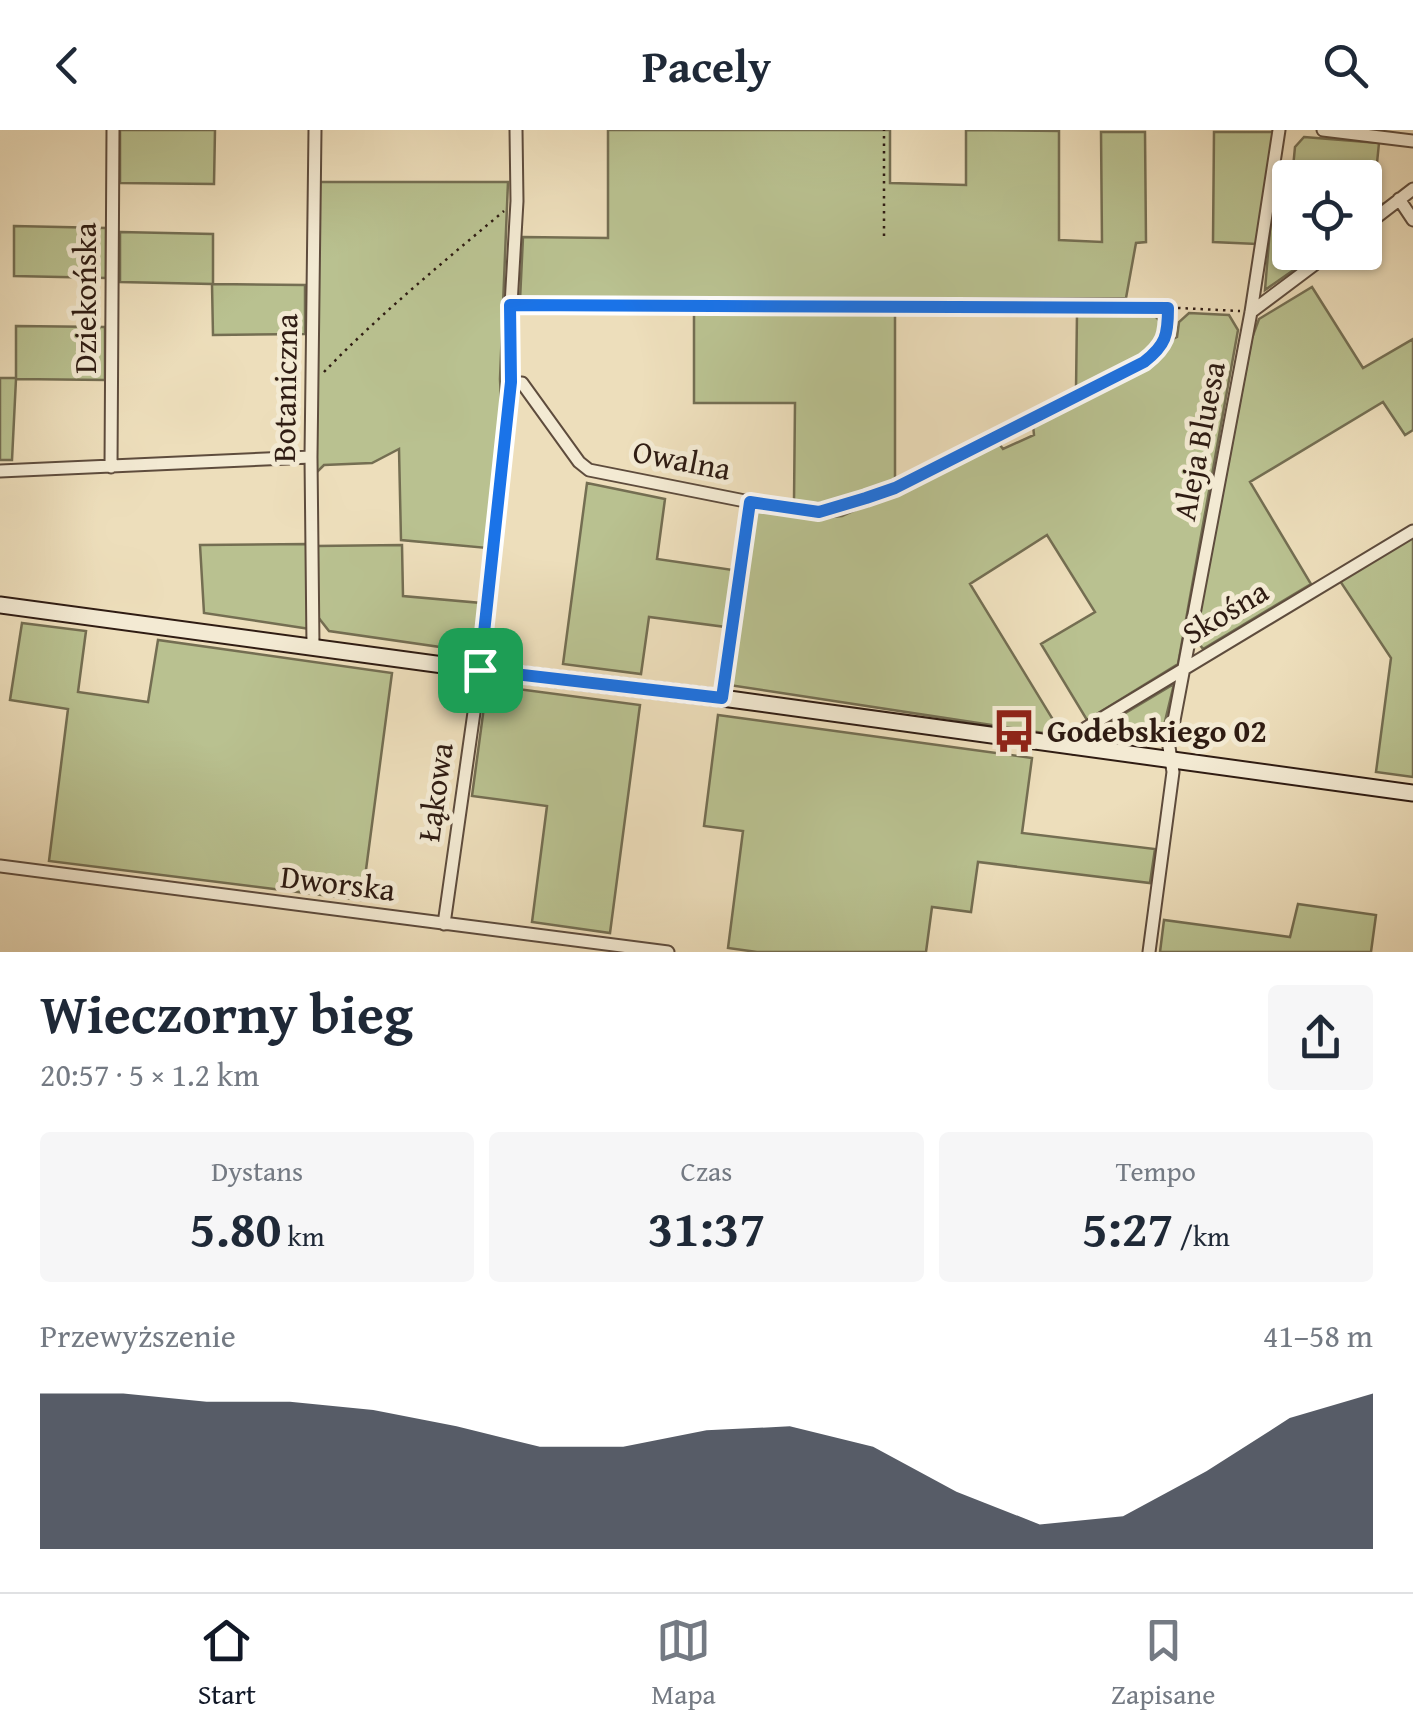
<!DOCTYPE html>
<html lang="pl">
<meta charset="utf-8">
<style>
body{margin:0;font-family:"Gentium Book Plus",serif;background:#f6f6f7;color:#1f2937;height:100vh;display:flex;flex-direction:column;font-size:38px;white-space:nowrap}
*{box-sizing:border-box;margin:0}
p{font-size:32px;color:#747a83}
.icon{flex:none;width:55px;height:55px;fill:none;stroke:currentColor;stroke-width:2;stroke-linecap:round;stroke-linejoin:round}
.map{position:relative;height:822px;overflow:hidden}
.side{display:flex;flex-direction:column;background:#fff;flex:1}
.side>*{flex:none}
.tools{position:absolute;left:1272px;top:30px;display:grid;gap:20px}
.tools a{display:grid;place-items:center;width:110px;height:110px;border-radius:10px;background:#fff;box-shadow:0 2px 8px #0004;font-size:50px}
.pin{position:absolute;display:grid;place-items:center;width:85px;height:85px;color:#fff;margin:-42px;border-radius:20px;box-shadow:0 5px 15px #0006}
.round{display:grid;place-items:center;flex:none;width:105px;height:105px;border-radius:10px;background:#f6f6f7}
.summary{display:flex;align-items:center;justify-content:space-between;height:170px;padding:0 40px}
h1{font-size:55px;font-weight:600;line-height:75px}
.stats{display:grid;grid-template-columns:repeat(3,1fr);gap:15px;height:170px;padding:10px 40px}
.stats div{display:grid;align-content:center;border-radius:10px;background:#f6f6f7;text-align:center}
.stats b{font-size:50px;font-weight:600}
.stats small{font-size:28px;font-weight:400}
.stats p{font-size:28px}
.chart{height:280px;padding:20px 40px}
.chart p{display:flex;justify-content:space-between}
.chart svg{width:100%;height:180px;margin-top:10px;fill:#111827;opacity:.7}
header{display:flex;justify-content:space-between;align-items:center;height:130px;padding:0 40px;background:#fff;font-size:45px;font-weight:600}
.tab-bar{display:flex;justify-content:space-around;align-items:center;height:140px;border-top:2px solid #e0e1e3;background:#fff;font-size:28px;color:#747a83}
.tab-bar a{display:grid;justify-items:center;gap:5px}
.tab-bar .current{color:#111827}
.map>svg:first-child{display:block}
</style>
<header><svg class="icon" aria-label="back" viewBox="0 0 24 24"><path d="M15 5l-7 7 7 7"/></svg>Pacely<svg class="icon" aria-label="search" viewBox="0 0 24 24"><circle cx="10" cy="10" r="6"/><path d="M15 15l6 6"/></svg></header>
<div class="map">
<svg width="1413" height="822" viewBox="0 0 1413 822">
<rect width="100%" height="100%" fill="#eddebb"/>
<filter id="stains"><feTurbulence type="fractalNoise" baseFrequency=".002" numOctaves="4"/><feColorMatrix values="0 0 0 0 .2 0 0 0 0 .09 0 0 0 0 .02 0 0 0 .5 -.17"/></filter>
<radialGradient id="worn" r=".72"><stop offset=".6" stop-color="#630" stop-opacity="0"/><stop offset="1" stop-color="#630" stop-opacity=".3"/></radialGradient>
<path fill="#b9c190" stroke="#746e52" stroke-width="2.5" d="M 120,0 L 215,0 L 214,54 L 120,53 Z
M 608,0 L 890,0 L 890,53 L 966,55 L 966,0 L 1059,1 L 1059,110 L 1102,112 L 1101,2 L 1145,2 L 1146,112 L 1136,113 L 1126,168 L 520,170 L 523,107 L 608,108 Z
M 1214,2 L 1273,2 L 1257,114 L 1213,112 Z
M 1304,7 L 1379,13 L 1373,73 L 1385,74 L 1365,89 L 1365,48 L 1292,48 L 1295,17 Z
M 320,52 L 508,52 L 500,249 L 502,292 L 487,418 L 401,410 L 399,319 L 372,333 L 324,335 L 315,344 Z
M 1273,62 L 1290,65 L 1290,122 L 1318,123 L 1265,160 Z
M 14,96 L 106,98 L 106,148 L 14,146 Z
M 120,102 L 213,104 L 213,154 L 305,155 L 305,204 L 213,205 L 212,154 L 120,152 Z
M 1312,157 L 1363,238 L 1413,209 L 1413,300 L 1405,305 L 1383,272 L 1250,352 L 1311,454 L 1203,519 L 1195,508 L 1252,208 L 1259,189 Z
M 694,181 L 895,182 L 895,351 C 862,364 830,379 794,371 L 795,273 L 694,273 Z
M 1077,183 L 1152,183 L 1160,191 L 1158,222 L 1076,260 Z
M 1189,183 L 1229,185 L 1238,200 L 1178,534 L 1087,590 L 1041,514 L 1095,482 L 1047,405 L 970,454 L 1063,606 L 729,555 L 754,379 L 811,389 L 842,386 L 933,345 L 997,311 L 1003,319 L 1034,305 L 1033,295 L 1152,234 L 1167,212 L 1177,207 L 1179,192 Z
M 16,196 L 105,197 L 105,250 L 16,249 L 12,330 L 0,330 L 0,248 L 16,248 Z
M 587,353 L 665,369 L 657,429 L 733,440 L 726,497 L 649,487 L 641,544 L 563,534 Z
M 1413,407 L 1413,647 L 1376,642 L 1391,528 L 1340,451 Z
M 308,414 L 310,499 L 204,483 L 200,415 Z
M 402,415 L 403,466 L 481,473 L 475,522 L 329,501 L 318,487 L 316,416 Z
M 22,493 L 86,501 L 78,562 L 148,572 L 158,510 L 392,543 L 362,770 L 49,731 L 68,579 L 10,570 Z
M 1174,554 L 1160,612 L 1092,603 Z
M 495,556 L 640,575 L 610,803 L 532,792 L 547,676 L 472,666 L 486,562 Z
M 718,585 L 1032,628 L 1022,703 L 1155,719 L 1150,753 L 978,732 L 971,782 L 932,777 L 926,822 L 757,822 L 728,818 L 743,701 L 704,696 Z
M 1298,774 L 1376,785 L 1371,822 L 1160,822 L 1164,790 L 1290,807 Z"/>
<g fill="none" stroke-linecap="round" stroke-linejoin="round">
<g stroke="#5e4c3d" stroke-width="15">
<path id="street" d="M 1323,0 L 1413,11
M 1399,69 L 1413,90
M 1365,96 L 1413,59
M 511,175 L 1168,178 C 1168,205 1166,215 1144,232 L 895,358 L 819,382 L 750,372 L 589,340 L 579,332 L 522,253 L 511,253
M 1251,182 L 1331,122
M 111,337 L 113,0
M 0,341 L 311,327
M 313,516 L 311,327 L 315,0
M 722,568 L 750,372
M 1074,618 L 1080,604 L 1086,598 L 1413,401
M 0,736 L 668,822
M 444,794 L 480,540 L 511,253 L 511,175 L 517,71 L 516,0
M 1149,822 L 1173,642 L 1169,617 L 1251,182 L 1279,0"/>
</g>
<g stroke="#2f1c13" stroke-width="19">
<path id="secondary" d="M 0,475 L 480,540 L 722,568 L 1413,663"/>
</g>
<path stroke="#2f1c13" stroke-width="2.5" stroke-dasharray="2.5 5" stroke-linecap="butt" d="M 884,106 L 884,0
M 1178,178 L 1240,181
M 324,242 C 380,184 442,133 504,81"/>
<use href="#street" stroke="#f3ead3" stroke-width="11"/>
<use href="#secondary" stroke="#f3ead3" stroke-width="15"/>
</g>
<g fill="none" stroke-linecap="round" stroke-linejoin="round">
<g stroke="#fff" stroke-width="20">
<path id="route" d="M 510,175 L 1168,178 C 1168,205 1166,215 1144,232 L 895,358 L 866,368 L 819,382 L 750,372 L 722,568 L 480,540 L 511,252 Z"/>
</g>
<use href="#route" stroke="#1a73e8" stroke-width="12"/>
</g>
<defs>
<g id="bus-bare" transform="scale(3.45)"><path d="M-5-6H5V4H4V6H2V4H-2V6H-4V4H-5ZM-3.5-4V0h7V-4ZM-3.5 1.2v1.5H-2V1.2ZM2 1.2v1.5H3.5V1.2Z" fill="#8f2418" stroke="#f3ead3" stroke-width="2.5" paint-order="stroke"/></g>
</defs>
<g fill-rule="evenodd">
<use href="#bus-bare" x="1014" y="601"/>
</g>
<g text-anchor="middle" stroke-width="10" stroke-linejoin="round" paint-order="stroke">
<g font-size="32" fill="#2f1c13" stroke="#f3ead3">
<text transform="translate(85 168) rotate(-90)" y="11">Dziekońska</text>
<text transform="translate(285 258) rotate(-89)" y="11">Botaniczna</text>
<text transform="translate(1199 311) rotate(-79)" y="11">Aleja Bluesa</text>
<text transform="translate(682 330) rotate(11)" y="11">Owalna</text>
<text transform="translate(1225 482) rotate(-31)" y="11">Skośna</text>
<text transform="translate(435 662) rotate(-82)" y="11">Łąkowa</text>
<text transform="translate(338 753) rotate(7)" y="11">Dworska</text>
</g>
<g font-size="32" font-weight="bold" fill="#2f1c13" stroke="#f3ead3" text-anchor="start">
<text x="1047" y="612">Godebskiego 02</text>
</g>
</g>
<rect width="100%" height="100%" filter="url(#stains)"/>
<rect width="100%" height="100%" fill="url(#worn)"/>
</svg>
<div class="tools">
<a><svg class="icon" aria-label="locate" viewBox="0 0 24 24"><circle cx="12" cy="12" r="6"/><path d="M12 2v4M12 18v4M2 12h4M18 12h4"/></svg></a>
</div>
<div class="pin" style="left:480px;top:540px;background:#1e9e55"><svg class="icon" aria-label="arrive" viewBox="0 0 24 24"><path d="M6 21V4h12l-3 4 3 4H6"/></svg></div>
</div>
<section class="side">
<div class="summary"><div><h1>Wieczorny bieg</h1><p>20:57 · 5 × 1.2 km</p></div><a class="round"><svg class="icon" aria-label="share" viewBox="0 0 24 24"><path d="M12 15V3M7 8l5-5 5 5M5 13v7h14v-7"/></svg></a></div>
<div class="stats">
<div><p>Dystans</p><b>5.80<small> km</small></b></div>
<div><p>Czas</p><b>31:37</b></div>
<div><p>Tempo</p><b>5:27<small> /km</small></b></div>
</div>
<div class="chart"><p><span>Przewyższenie</span>41–58 m</p>
<svg viewBox="0 0 160 44" preserveAspectRatio="none"><path d="M0 44V6L10 6L20 8L30 8L40 10L50 14L60 19L70 19L80 15L90 14L100 19L110 30L120 38L130 36L140 25L150 12L160 6V44z"/></svg>
</div>
</section>
<nav class="tab-bar">
<a class="current"><svg class="icon" aria-label="home" viewBox="0 0 24 24"><path d="M3 11l9-7 9 7M6 9v11h12V9"/></svg>Start</a>
<a><svg class="icon" aria-label="map" viewBox="0 0 24 24"><path d="M3 6l6-2 6 2 6-2v14l-6 2-6-2-6 2zM9 4v14M15 6v14"/></svg>Mapa</a>
<a><svg class="icon" aria-label="saved" viewBox="0 0 24 24"><path d="M7 4h10v16l-5-4-5 4z"/></svg>Zapisane</a>
</nav>
